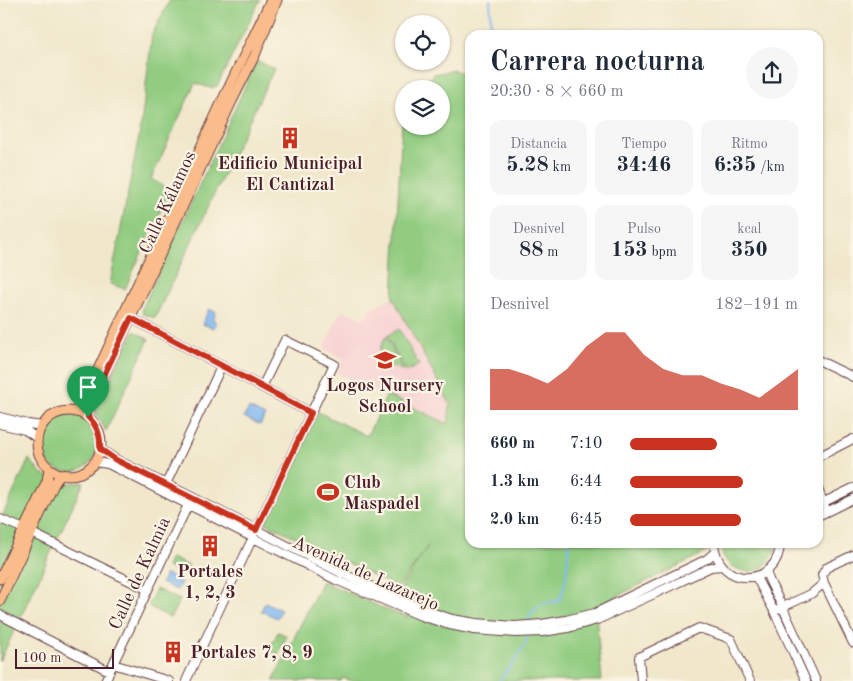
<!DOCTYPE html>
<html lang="es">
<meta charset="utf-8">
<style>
body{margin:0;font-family:"Old Standard TT",serif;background:#f6f6f7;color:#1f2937;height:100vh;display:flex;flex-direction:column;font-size:19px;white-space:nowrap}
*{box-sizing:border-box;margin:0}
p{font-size:16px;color:#747a83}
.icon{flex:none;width:28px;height:28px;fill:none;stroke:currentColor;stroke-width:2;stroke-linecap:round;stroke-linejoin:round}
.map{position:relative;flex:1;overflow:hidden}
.side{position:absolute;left:465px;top:30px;width:358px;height:518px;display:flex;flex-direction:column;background:#fff;border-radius:15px;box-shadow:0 1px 4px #0004}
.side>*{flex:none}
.fabs{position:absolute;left:395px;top:15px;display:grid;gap:10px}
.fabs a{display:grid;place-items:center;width:55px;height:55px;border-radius:50%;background:#fff;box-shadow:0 1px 4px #0004;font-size:25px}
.scale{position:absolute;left:15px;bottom:12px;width:99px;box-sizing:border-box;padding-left:5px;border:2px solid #4a1f2b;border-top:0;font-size:14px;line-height:18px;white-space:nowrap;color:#4a1f2b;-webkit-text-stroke:4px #fcf5e5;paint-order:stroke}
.pin{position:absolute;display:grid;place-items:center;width:42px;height:42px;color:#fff;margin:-51px -21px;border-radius:50% 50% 50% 0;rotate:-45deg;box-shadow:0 0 5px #0007}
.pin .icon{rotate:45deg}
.round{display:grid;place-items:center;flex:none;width:52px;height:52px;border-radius:26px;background:#f6f6f7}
.head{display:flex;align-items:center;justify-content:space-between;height:85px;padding:0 25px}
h1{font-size:28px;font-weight:800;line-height:38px}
.figures{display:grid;grid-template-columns:repeat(3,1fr);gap:8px;height:85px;padding:5px 25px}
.figures div{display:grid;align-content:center;border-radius:12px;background:#f6f6f7;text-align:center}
.figures b{font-size:21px;font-weight:800}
.figures small{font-size:14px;font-weight:400}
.figures p{font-size:14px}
.chart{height:140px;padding:10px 25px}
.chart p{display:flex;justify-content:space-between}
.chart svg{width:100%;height:90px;margin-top:5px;fill:#c8321e;opacity:.7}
ul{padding:0 25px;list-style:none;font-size:16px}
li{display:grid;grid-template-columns:80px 60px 1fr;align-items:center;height:38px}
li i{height:12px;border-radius:6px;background:#c8321e}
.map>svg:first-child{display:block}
</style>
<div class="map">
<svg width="853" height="681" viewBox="0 0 853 681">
<rect width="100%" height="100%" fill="#fcf5e5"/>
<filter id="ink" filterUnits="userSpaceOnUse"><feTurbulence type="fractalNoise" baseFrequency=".02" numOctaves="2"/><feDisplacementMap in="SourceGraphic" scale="10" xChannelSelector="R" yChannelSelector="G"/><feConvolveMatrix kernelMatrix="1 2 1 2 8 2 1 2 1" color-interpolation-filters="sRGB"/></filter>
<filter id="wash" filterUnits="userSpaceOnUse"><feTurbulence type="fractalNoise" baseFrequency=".0096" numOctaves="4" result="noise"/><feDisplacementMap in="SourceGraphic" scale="20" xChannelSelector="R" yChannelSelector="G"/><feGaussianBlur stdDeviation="1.12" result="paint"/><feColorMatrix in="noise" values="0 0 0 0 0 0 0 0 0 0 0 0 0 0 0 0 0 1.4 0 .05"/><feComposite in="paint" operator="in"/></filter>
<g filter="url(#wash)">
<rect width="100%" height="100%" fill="#f1e8cc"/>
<path fill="#f7cfd1" d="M 391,298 L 393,298 L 450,404 L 447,424 L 337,373 L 344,359 L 324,348 L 340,313 L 346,311 L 361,318 L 366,316 L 370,309 Z"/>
<path fill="#91cc80" stroke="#6e7656" d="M 170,0 L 260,0 L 217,86 L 210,88 L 195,83 L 151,179 L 170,190 L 125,289 L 110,284 L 141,126 L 152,34 Z
M 260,62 L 274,69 L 155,318 L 143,314 L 142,309 L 256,63 Z
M 454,70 L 470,76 L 470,542 L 709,543 L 708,551 L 593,608 L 596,615 L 602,681 L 352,681 L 343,678 L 341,681 L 273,681 L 322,581 L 387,610 L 408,617 L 400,589 L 428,546 L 398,588 L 308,543 L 265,523 L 318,412 L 367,436 L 387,395 L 448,424 L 450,404 L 393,298 L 402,122 L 404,119 L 404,126 L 441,126 L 441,89 L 423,89 L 433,74 Z
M 399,329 L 419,365 L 406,372 L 387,336 Z
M 134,331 L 149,339 L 106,431 L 95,411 Z
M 385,337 L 386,337 L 404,371 C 395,367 376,363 380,349 C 381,345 384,341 385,337 Z
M40 443a29 29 0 1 1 58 0a29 29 0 1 1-58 0Z
M 29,459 L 41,473 L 62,484 L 84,482 L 0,661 L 0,521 Z
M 721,543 L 776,543 C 775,549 774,556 769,561 C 753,582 719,568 721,543 Z
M 171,558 L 189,566 L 184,575 L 167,567 Z
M 156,589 L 180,600 L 170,618 L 148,606 Z
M 278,632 L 287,636 L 278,654 L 269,650 Z"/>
<path fill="#82b8f1" stroke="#666c8e" d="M 209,309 L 216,312 L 213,320 L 217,323 L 214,328 L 202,324 Z
M 249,408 L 265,416 L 260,425 L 244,417 Z
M 166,574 L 181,581 L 177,590 L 161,583 Z
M 265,602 L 281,610 L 277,618 L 261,611 Z"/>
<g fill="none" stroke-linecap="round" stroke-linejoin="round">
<path stroke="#82b8f1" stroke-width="2" d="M 490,0 L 491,35
M 470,138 L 468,143 L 466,172 L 470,177
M 528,623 L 530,614 L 543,603 L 556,602 L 561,597 L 566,577 L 569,542
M 499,681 L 514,662 L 526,643 L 527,635"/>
</g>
</g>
<g filter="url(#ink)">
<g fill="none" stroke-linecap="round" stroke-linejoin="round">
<g stroke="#633d43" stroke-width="10">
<path id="minor" d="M 131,318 L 311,413
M 818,360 L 853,377
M 0,417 L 28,424 L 42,426
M 0,424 L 25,430 L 37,438
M 100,449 L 117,460 L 192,497 L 339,572 L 425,610 L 452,619 L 476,623 L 515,626 L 542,624 L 566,620 L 595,613 L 707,559 L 715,552
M 818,457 L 853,439
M 95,462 L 108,464 L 118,469 L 336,580 L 421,616 L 450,625 L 474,630 L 516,633 L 543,632 L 568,628 L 597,620 L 654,594 L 711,567 L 722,566
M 166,484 L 222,365
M 818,489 L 825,507
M 818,505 L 853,488
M 818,516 L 853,499
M 0,519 L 24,529 L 148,590
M 256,530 L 334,364 L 285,340 L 262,387
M 714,542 C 716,590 780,588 780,542
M 766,572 L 770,582 L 783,608 L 816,681
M 756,577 L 774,611 L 806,681
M 824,583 L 822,575 L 826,568 L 853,555
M 774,611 L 811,594 L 824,583 L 853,643
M 0,615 L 109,671
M 113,664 L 169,681
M 105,681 L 188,505
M 186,681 L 253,537
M 641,681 L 639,657 L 699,628 L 731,639 L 750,681"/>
</g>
<g stroke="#633d43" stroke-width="11">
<path id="major" d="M37 443a32 32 0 1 1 64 0a32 32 0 1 1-64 0Z
M 75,412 L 83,402 L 224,97 L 271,0
M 87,417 L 90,405 L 232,101 L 255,55 L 277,0
M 0,579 L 47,481 L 49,469
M 0,601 L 54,484 L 61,474"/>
</g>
<use href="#minor" stroke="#fff" stroke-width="8"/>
<use href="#major" stroke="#fabc8b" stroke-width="9"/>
</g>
</g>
<g fill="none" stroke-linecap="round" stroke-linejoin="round" filter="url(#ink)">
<g stroke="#fff" stroke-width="10">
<path id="route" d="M 131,318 L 262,387 L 311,413 L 256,530 L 116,460 L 100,449 C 101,436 98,426 88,417 L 90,405 Z"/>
</g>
<use href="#route" stroke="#c8321e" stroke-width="6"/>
</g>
<defs>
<g id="building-bare" transform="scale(1.725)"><path d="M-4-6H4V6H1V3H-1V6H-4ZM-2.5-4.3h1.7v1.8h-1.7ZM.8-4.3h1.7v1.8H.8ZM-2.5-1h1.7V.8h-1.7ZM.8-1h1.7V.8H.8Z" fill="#c8321e" stroke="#fcf5e5" stroke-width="2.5" paint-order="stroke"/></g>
<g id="school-bare" transform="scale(1.725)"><path d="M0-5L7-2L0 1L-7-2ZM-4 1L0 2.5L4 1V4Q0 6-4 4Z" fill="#c8321e" stroke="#fcf5e5" stroke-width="2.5" paint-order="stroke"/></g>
<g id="stadium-bare" transform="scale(1.725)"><path d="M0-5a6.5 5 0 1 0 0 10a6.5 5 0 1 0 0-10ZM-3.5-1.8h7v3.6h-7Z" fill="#c8321e" stroke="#fcf5e5" stroke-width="2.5" paint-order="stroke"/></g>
</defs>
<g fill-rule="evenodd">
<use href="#building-bare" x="290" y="138"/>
<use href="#school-bare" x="385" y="360"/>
<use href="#stadium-bare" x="328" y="492"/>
<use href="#building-bare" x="210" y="546"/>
<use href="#building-bare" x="173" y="652"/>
</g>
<g text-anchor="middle" stroke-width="4.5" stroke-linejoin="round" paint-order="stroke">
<g font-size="18" font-weight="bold" fill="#4a1f2b" stroke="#fcf5e5">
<text x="290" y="169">Edificio Municipal<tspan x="290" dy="21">El Cantizal</tspan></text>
<text x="385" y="391">Logos Nursery<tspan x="385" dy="21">School</tspan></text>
<text x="344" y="488" text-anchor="start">Club<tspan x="344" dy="21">Maspadel</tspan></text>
<text x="210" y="577">Portales<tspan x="210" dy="21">1, 2, 3</tspan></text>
<text x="190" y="658" text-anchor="start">Portales 7, 8, 9</text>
</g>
<g font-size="18" fill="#4a1f2b" stroke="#fcf5e5">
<text transform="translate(167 202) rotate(-65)" y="6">Calle Kálamos</text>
<text transform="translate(139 573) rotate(-65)" y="6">Calle de Kalmia</text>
<text transform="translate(366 573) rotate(24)" y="6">Avenida de Lazarejo</text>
</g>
</g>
</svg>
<div class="fabs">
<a><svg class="icon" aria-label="locate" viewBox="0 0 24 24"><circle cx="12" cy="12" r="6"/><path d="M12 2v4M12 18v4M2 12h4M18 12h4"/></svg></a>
<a><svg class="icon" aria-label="layers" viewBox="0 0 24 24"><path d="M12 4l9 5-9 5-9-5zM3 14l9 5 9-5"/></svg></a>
</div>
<div class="scale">100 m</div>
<div class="pin" style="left:88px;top:417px;background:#1e9e55"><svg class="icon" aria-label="arrive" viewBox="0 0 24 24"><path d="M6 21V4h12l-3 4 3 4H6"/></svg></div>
<section class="side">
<div class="head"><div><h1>Carrera nocturna</h1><p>20:30 · 8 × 660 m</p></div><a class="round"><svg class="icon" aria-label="share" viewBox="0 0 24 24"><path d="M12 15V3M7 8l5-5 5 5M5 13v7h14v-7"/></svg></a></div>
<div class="figures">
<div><p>Distancia</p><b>5.28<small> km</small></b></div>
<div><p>Tiempo</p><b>34:46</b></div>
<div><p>Ritmo</p><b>6:35<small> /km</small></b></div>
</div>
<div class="figures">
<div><p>Desnivel</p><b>88<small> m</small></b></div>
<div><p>Pulso</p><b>153<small> bpm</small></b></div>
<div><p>kcal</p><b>350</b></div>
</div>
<div class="chart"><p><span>Desnivel</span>182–191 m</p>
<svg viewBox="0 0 160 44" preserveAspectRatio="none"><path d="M0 44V24L10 24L20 27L30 31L40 24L50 13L60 6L70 6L80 17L90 24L100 27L110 27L120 31L130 34L140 38L150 31L160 24V44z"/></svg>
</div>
<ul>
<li><b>660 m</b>7:10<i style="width:52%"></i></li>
<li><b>1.3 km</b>6:44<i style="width:67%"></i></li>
<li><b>2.0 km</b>6:45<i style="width:66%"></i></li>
</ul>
</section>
</div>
